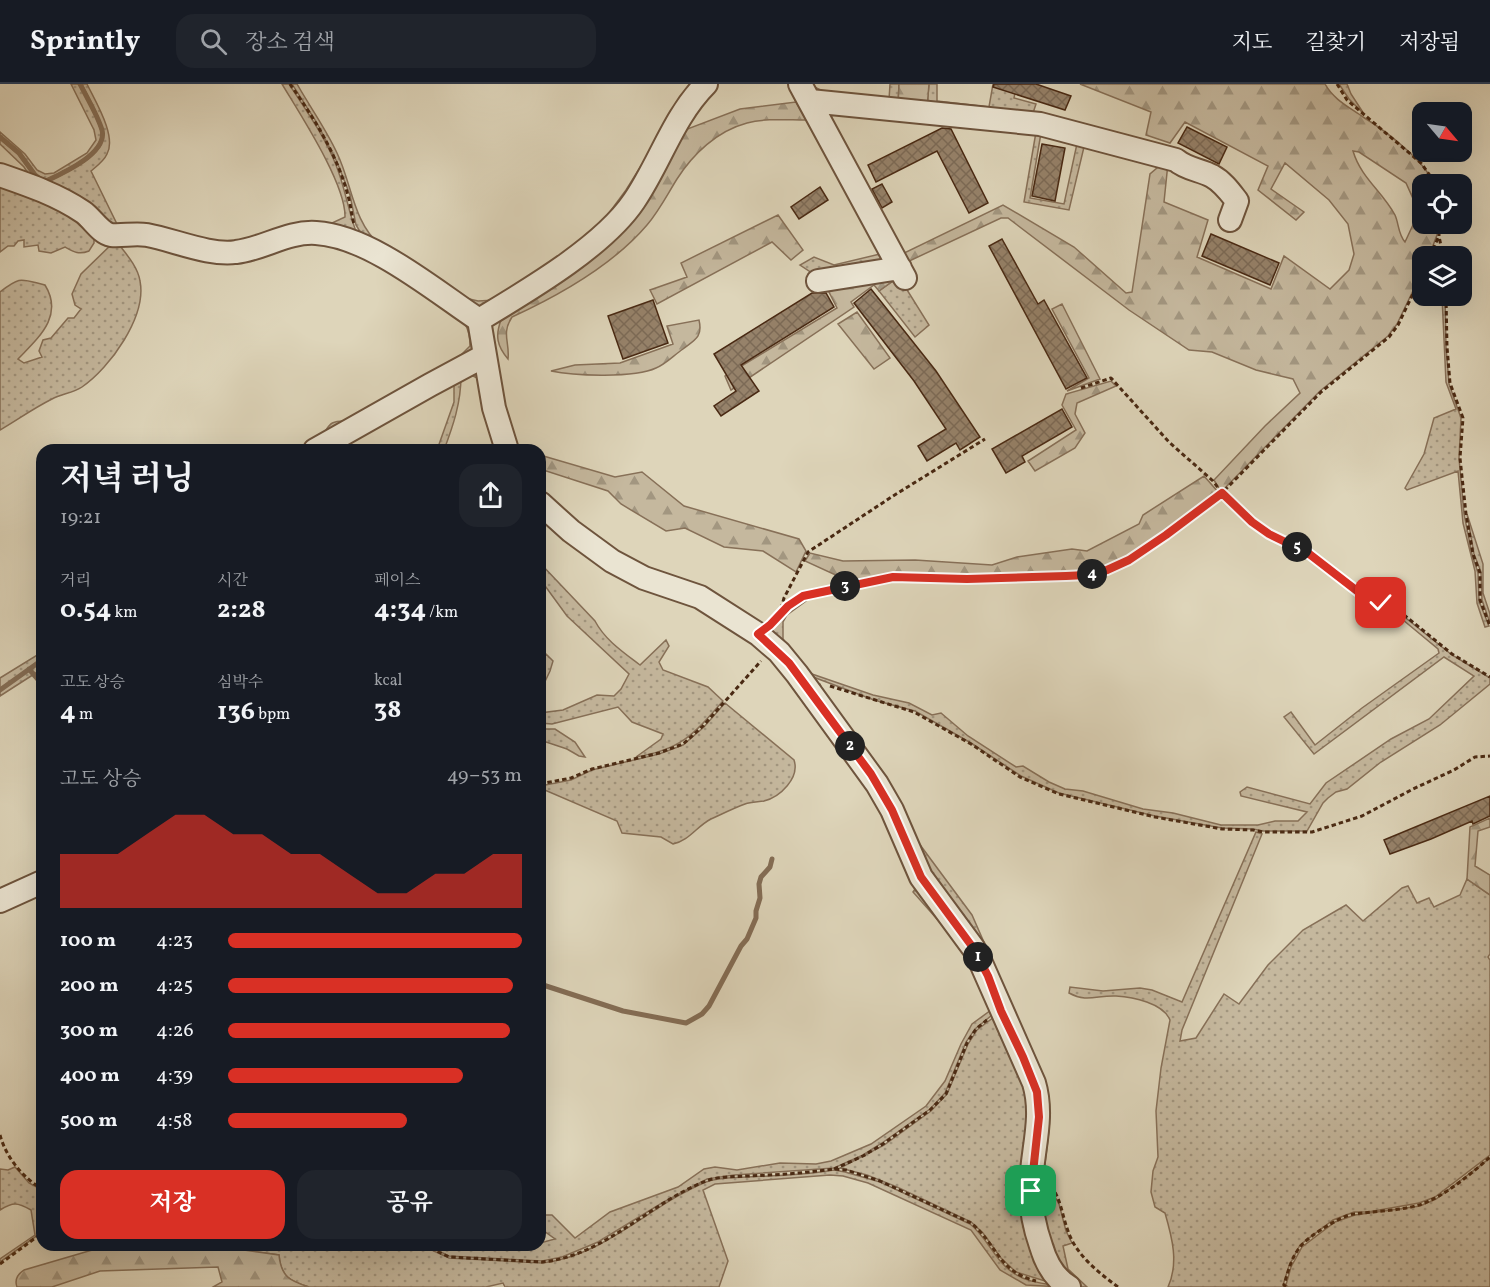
<!DOCTYPE html>
<html lang="ko">
<meta charset="utf-8">
<style>
body{margin:0;font-family:Vollkorn,"Noto Serif KR",serif;background:#20242c;color:#f1f3f6;height:100vh;display:flex;flex-direction:column;font-size:22px;white-space:nowrap}
*{box-sizing:border-box;margin:0}
p{font-size:20px;color:#9ea1a6}
.icon{flex:none;width:33px;height:33px;fill:none;stroke:currentColor;stroke-width:2;stroke-linecap:round;stroke-linejoin:round}
.map{position:relative;flex:1;overflow:hidden}
.drawer{position:absolute;left:36px;top:360px;width:510px;height:807px;display:flex;flex-direction:column;background:#171b24;border-radius:18px;box-shadow:0 6px 24px #0002}
.drawer>*{flex:none}
.needle{width:39px;rotate:119deg}
.buttons{position:absolute;left:1412px;top:18px;display:grid;gap:12px}
.buttons a{display:grid;place-items:center;width:60px;height:60px;border-radius:12px;background:#171b24;box-shadow:0 6px 24px #0002;font-size:30px}
.pin{position:absolute;display:grid;place-items:center;width:51px;height:51px;color:#fff;margin:-26px;border-radius:12px;box-shadow:0 3px 9px #0006}
.km{position:absolute;width:30px;height:30px;margin:-15px;border-radius:50%;background:#222;color:#fff;font-size:16px;line-height:30px;text-align:center}
.round{display:grid;place-items:center;flex:none;width:63px;height:63px;border-radius:18px;background:#20242c}
.headline{display:flex;align-items:center;justify-content:space-between;height:102px;padding:0 24px}
h1{font-size:33px;font-weight:700;line-height:45px}
.stats{display:grid;grid-template-columns:repeat(3,1fr);gap:9px;height:102px;padding:6px 24px}
.stats div{display:grid;align-content:center}
.stats b{font-size:26px;font-weight:700}
.stats small{font-size:16px;font-weight:400}
.stats p{font-size:16px}
.chart{height:168px;padding:12px 24px}
.chart p{display:flex;justify-content:space-between}
.chart svg{width:100%;height:108px;margin-top:6px;fill:#d93025;opacity:.7}
.button{display:flex;gap:12px;margin-top:auto;padding:12px 24px}
.button a{flex:1;height:69px;border-radius:18px;background:#d93025;color:#fff;font-size:24px;font-weight:700;line-height:69px;text-align:center}
.button a+a{background:#20242c;color:#f1f3f6}
ul{padding:0 24px;list-style:none;font-size:20px}
li{display:grid;grid-template-columns:96px 72px 1fr;align-items:center;height:45px}
li i{height:15px;border-radius:8px;background:#d93025}
header{display:flex;align-items:center;gap:36px;box-sizing:border-box;height:84px;padding:0 30px;background:#171b24;border-bottom:2px solid #363941}
header strong{font-size:28px}
nav{display:flex;gap:33px;margin-inline-start:auto;font-size:21px}
.search{width:420px;height:54px;background:#20242c;display:flex;align-items:center;gap:15px;box-sizing:border-box;padding:0 21px;border-radius:18px;color:#9ea1a6;font-size:22px}
.map>svg:first-child{display:block}
</style>
<header>
<strong>Sprintly</strong>
<div class="search"><svg class="icon" aria-label="search" viewBox="0 0 24 24"><circle cx="10" cy="10" r="6"/><path d="M15 15l6 6"/></svg>장소 검색</div>
<nav><a>지도</a><a>길찾기</a><a>저장됨</a></nav>
</header>
<div class="map">
<svg width="1490" height="1203" viewBox="0 0 1490 1203">
<defs>
<pattern id="grass-dots" width="8" height="8" patternUnits="userSpaceOnUse" patternTransform="scale(1.5)"><rect width="8" height="8" fill="#c5b89e"/><path d="M2 2h.1M6 6h.1" fill="none" stroke="#a29680" stroke-width="1.8" stroke-linecap="round"/></pattern>
<pattern id="forest-firs" width="22" height="20" patternUnits="userSpaceOnUse" patternTransform="scale(1.5)"><rect width="22" height="20" fill="#c5b89e"/><path d="M5 1l3.5 6h-7zM16 11l3.5 6h-7z" fill="#a29680"/></pattern>
<pattern id="building-cross-hatch" width="8" height="8" patternUnits="userSpaceOnUse" patternTransform="scale(1.5)"><rect width="8" height="8" fill="#96826a"/><path d="M0 0l8 8M0 8l8-8" fill="none" stroke="#7c6a56"/></pattern>
</defs>
<rect width="100%" height="100%" fill="#ded5ba"/>
<filter id="stains"><feTurbulence type="fractalNoise" baseFrequency=".00333" numOctaves="4"/><feColorMatrix values="0 0 0 0 .2 0 0 0 0 .09 0 0 0 0 .02 0 0 0 .5 -.17"/></filter>
<radialGradient id="worn" r=".72"><stop offset=".6" stop-color="#630" stop-opacity="0"/><stop offset="1" stop-color="#630" stop-opacity=".3"/></radialGradient>
<path fill="url(#grass-dots)" stroke="#877058" stroke-width="1.5" d="M 71,0 L 79,0 C 86,15 97,32 101,47 C 106,69 60,89 44,97 L 36,90 L 20,68 L 0,52 L 0,48 L 25,70 L 37,86 L 45,90 L 54,89 L 87,69 L 96,56 L 94,46 Z
M 82,0 L 87,0 C 95,17 117,52 107,70 C 104,77 97,82 91,87 L 118,142 L 184,151 L 214,161 L 236,162 L 282,147 L 307,142 L 330,140 L 345,133 C 346,100 300,30 282,0 L 289,0 C 306,26 325,53 336,81 C 346,106 349,133 360,158 L 330,148 L 310,146 L 285,151 L 246,164 L 223,166 L 178,153 L 108,146 L 88,127 L 65,114 L 31,99 L 0,89 L 0,86 L 33,97 L 24,83 L 0,60 L 0,55 L 18,70 L 34,92 L 43,100 C 61,91 108,72 103,47 C 100,32 89,15 82,0 Z
M 292,0 L 297,0 C 310,23 326,45 337,69 C 352,100 353,138 380,161 L 461,213 L 478,217 L 495,216 L 595,148 L 626,106 L 692,0 L 608,140 L 485,223 L 474,222 L 362,151 L 356,141 L 350,111 L 337,78 L 317,39 Z
M 788,0 L 793,0 L 887,177 L 818,193 L 800,181 L 814,173 L 834,181 L 880,170 L 796,18 Z
M 890,0 L 899,0 L 898,21 L 818,13 L 813,2 L 822,7 L 889,16 Z
M 929,0 L 937,0 L 937,17 L 989,23 L 993,0 L 1017,0 L 1014,14 L 1036,20 L 1031,35 L 927,24 Z
M 1339,0 L 1347,0 L 1351,10 L 1364,30 L 1349,15 Z
M 1036,48 L 1041,49 L 1030,114 L 1064,120 L 1078,55 L 1084,63 L 1069,126 L 1024,118 Z
M 0,94 L 55,116 L 94,151 L 94,159 L 89,167 C 79,171 74,168 65,163 L 51,169 L 39,167 L 38,161 L 24,163 L 24,156 L 18,157 L 14,162 L 8,162 L 0,168 Z
M 133,154 C 148,155 164,155 178,160 C 193,165 206,172 222,173 C 258,174 283,148 324,155 C 357,161 480,222 475,261 C 474,267 468,272 465,276 L 309,366 L 302,366 C 307,363 315,359 319,355 C 330,344 326,336 347,337 L 461,271 L 470,262 C 470,254 469,247 465,240 C 443,207 350,156 311,156 C 280,157 253,179 222,177 C 187,175 158,149 120,162 C 128,172 138,184 140,197 C 147,232 110,284 82,303 C 73,309 61,310 52,315 C 34,324 17,336 0,346 L 0,208 C 21,192 20,195 45,201 C 64,232 39,253 18,275 L 24,279 L 42,273 L 39,267 L 43,256 L 51,254 L 68,234 L 74,234 L 81,225 L 75,221 L 72,210 L 81,190 L 117,155 Z
M 899,193 L 929,241 L 915,253 L 879,207 Z
M 1442,212 L 1445,212 L 1446,263 L 1449,300 L 1461,334 L 1459,374 L 1464,430 L 1472,470 L 1478,489 L 1479,517 L 1489,542 L 1485,543 L 1477,519 L 1475,487 L 1463,439 L 1458,387 L 1407,406 L 1405,404 L 1424,370 L 1434,334 L 1456,325 L 1446,298 Z
M 463,286 L 478,289 L 479,295 L 469,290 L 461,292 C 461,319 453,342 444,366 L 437,366 L 454,318 L 454,296 Z
M 1467,430 L 1483,480 L 1483,509 L 1490,530 L 1490,539 L 1482,516 L 1481,488 L 1474,470 Z
M 540,479 L 595,537 C 605,556 623,568 640,581 L 666,556 L 669,562 L 659,578 L 663,586 L 708,603 L 723,617 C 694,650 681,666 636,673 L 661,655 L 663,650 L 632,638 L 618,623 L 552,640 L 540,639 L 540,629 L 563,626 L 597,611 L 614,612 L 621,605 L 629,590 L 567,532 L 540,495 Z
M 817,509 L 787,531 L 783,538 L 783,555 L 802,582 L 812,590 L 873,611 L 909,619 L 932,631 L 941,629 L 968,652 L 1016,683 L 1023,682 L 1049,698 L 1065,705 L 1083,707 L 1143,725 L 1173,729 L 1221,741 L 1258,741 L 1275,737 L 1298,737 L 1307,728 L 1241,712 L 1240,708 L 1247,703 L 1310,720 L 1326,699 L 1391,655 L 1429,635 L 1474,592 L 1444,573 L 1314,670 L 1284,633 L 1291,628 L 1315,661 L 1362,624 L 1439,569 L 1438,565 L 1397,531 L 1397,527 L 1452,571 L 1490,594 L 1490,600 L 1440,641 L 1381,678 L 1347,705 L 1336,708 L 1328,714 L 1323,719 L 1307,747 L 1263,747 L 1253,745 L 1222,744 L 1155,732 L 1059,709 L 1021,692 L 971,659 L 915,627 L 874,616 L 800,588 L 764,549 C 782,532 791,516 817,509 Z
M 769,565 L 784,579 L 873,700 L 890,731 L 918,794 L 968,862 L 997,927 L 975,945 L 966,958 L 945,1009 L 930,1025 L 882,1059 L 863,1071 L 834,1084 L 734,1091 L 707,1095 L 662,1119 L 598,1158 L 562,1173 L 542,1177 L 449,1172 L 426,1161 L 459,1161 L 465,1164 L 476,1165 L 540,1161 L 540,1159 L 555,1155 L 540,1144 L 540,1131 L 552,1131 L 575,1154 L 610,1128 L 678,1103 L 704,1085 L 715,1083 L 737,1086 L 780,1079 L 816,1080 L 831,1077 L 871,1060 L 926,1022 L 945,997 L 961,960 L 972,940 L 991,926 L 977,887 L 968,870 L 913,808 L 918,801 L 905,776 L 888,734 L 870,702 L 781,579 L 771,570 L 766,570 Z
M 42,568 L 42,575 L 0,605 L 0,594 Z
M 546,570 L 553,577 L 550,587 L 540,608 L 540,585 Z
M 42,577 L 42,585 L 0,612 L 0,607 Z
M 803,593 L 820,600 L 825,613 L 882,687 L 915,754 L 972,831 L 1046,1000 C 1054,1030 1047,1058 1044,1088 L 1039,1078 L 1033,987 Z
M 725,619 L 794,676 C 800,694 780,713 764,717 C 758,718 751,718 745,720 C 734,724 722,730 711,735 C 697,742 689,757 673,760 L 661,753 L 622,749 L 617,737 L 540,704 L 540,702 L 571,696 L 592,686 L 659,670 L 683,661 L 704,643 Z
M 540,645 L 555,645 L 575,658 L 585,673 L 579,672 L 567,665 L 540,656 Z
M 1256,748 L 1262,750 L 1182,946 L 1180,957 L 1196,954 L 1224,910 L 1239,920 L 1268,881 L 1303,846 L 1346,821 L 1363,837 L 1402,804 L 1408,802 L 1417,819 L 1429,814 L 1434,823 L 1460,811 L 1467,795 L 1490,811 L 1490,870 L 1488,873 L 1490,876 L 1490,1071 L 1435,1113 L 1419,1119 L 1368,1128 L 1354,1128 L 1333,1136 L 1300,1161 L 1289,1182 L 1283,1201 L 1284,1203 L 1168,1203 C 1179,1179 1172,1153 1165,1129 L 1155,1123 L 1151,1108 L 1153,1087 L 1158,1073 L 1156,1027 L 1161,984 L 1170,936 C 1163,919 1133,913 1116,912 C 1097,911 1087,919 1069,909 L 1070,903 L 1103,907 L 1140,904 L 1152,906 L 1182,918 Z
M 998,930 L 1023,981 L 1048,1198 L 1016,1188 L 1001,1174 L 983,1149 L 971,1138 L 897,1103 L 867,1091 L 840,1084 L 884,1061 L 931,1027 L 947,1010 L 968,960 L 977,946 Z
M 1490,1074 L 1490,1203 L 1288,1203 L 1286,1201 L 1291,1183 L 1302,1163 L 1335,1138 L 1355,1131 L 1420,1122 L 1436,1115 Z
M 1037,1081 L 1059,1120 L 1066,1147 L 1072,1159 L 1063,1162 L 1068,1185 L 1087,1203 L 1076,1203 L 1044,1163 Z
M 15,1083 L 29,1099 L 42,1106 L 42,1148 L 0,1178 L 0,1175 L 35,1151 L 31,1126 C 17,1118 13,1118 0,1126 L 0,1085 L 8,1086 Z
M 834,1086 L 845,1088 L 880,1098 L 970,1140 C 988,1154 995,1178 1015,1190 C 1028,1199 1046,1199 1061,1203 L 1026,1201 L 1000,1186 L 971,1146 L 868,1099 L 843,1092 L 830,1091 L 715,1100 L 703,1106 L 728,1177 L 719,1203 L 505,1203 L 503,1199 L 486,1203 L 309,1203 C 290,1197 281,1193 279,1171 L 209,1161 L 421,1161 L 449,1174 L 542,1179 C 605,1172 650,1121 706,1098 C 719,1093 733,1094 747,1093 C 776,1092 806,1091 834,1086 Z"/>
<path fill="url(#forest-firs)" stroke="#877058" stroke-width="1.5" fill-rule="evenodd" d="M 899,0 L 929,0 L 927,24 L 898,21 Z
M 1080,0 L 1325,0 C 1334,16 1349,23 1363,33 C 1386,47 1424,76 1434,100 L 1422,100 L 1422,140 L 1438,140 L 1437,151 L 1429,172 L 1422,172 L 1422,188 L 1397,240 L 1388,252 L 1320,307 L 1221,408 L 1214,396 L 1265,342 L 1300,309 L 1293,295 L 1256,286 L 1212,268 L 1189,266 L 1129,226 L 1008,134 L 1001,134 L 905,179 L 900,171 L 1003,121 L 1074,163 L 1126,209 L 1132,208 L 1150,90 L 1164,78 L 1168,79 L 1164,118 L 1208,136 L 1197,173 L 1271,205 L 1284,172 L 1330,205 L 1349,186 L 1354,170 L 1348,140 L 1329,116 L 1285,79 L 1271,105 L 1304,128 L 1296,136 L 1258,106 L 1268,82 L 1185,38 L 1170,59 L 1146,51 L 1151,28 ZM 1353,67 L 1359,68 L 1406,99 L 1419,128 L 1405,158 C 1398,150 1399,140 1395,131 C 1382,107 1361,94 1353,67 Z
M 796,18 L 806,36 C 786,36 766,34 747,39 C 717,47 693,70 677,95 C 667,111 659,127 647,141 C 613,181 560,211 512,233 C 501,250 510,258 508,275 C 497,262 495,252 501,236 L 587,174 L 682,47 L 740,25 Z
M 778,131 L 803,166 L 791,176 L 772,158 L 657,220 L 650,206 L 687,193 L 681,179 Z
M 898,193 L 879,207 L 874,201 L 851,218 L 854,223 L 731,306 L 725,292 L 837,224 L 829,208 L 859,194 Z
M 1062,220 L 1100,295 L 1067,307 L 1089,294 L 1052,225 Z
M 857,228 L 890,274 L 874,285 L 838,240 Z
M 699,236 C 703,253 695,256 683,265 C 674,271 666,280 656,284 C 635,294 574,292 551,287 L 575,281 L 620,279 L 673,260 L 667,242 Z
M 1111,297 L 1116,302 L 1077,319 L 1075,330 L 1085,349 L 1075,364 L 1035,387 L 1028,377 L 1076,346 L 1062,321 L 1066,310 Z
M 540,371 L 615,393 L 642,388 L 684,422 L 799,455 L 806,467 L 796,488 L 763,467 L 724,463 L 685,444 L 666,447 L 621,420 L 608,407 L 540,385 Z
M 1204,392 L 1219,409 L 1129,475 L 1106,485 L 1086,490 L 967,493 L 893,492 L 853,499 L 805,477 L 810,469 L 843,477 L 915,476 L 992,481 L 1017,473 L 1072,465 L 1087,467 L 1139,440 L 1143,431 Z
M 1490,734 L 1490,743 L 1478,747 L 1475,782 L 1490,791 L 1490,811 L 1467,795 L 1470,743 Z
M 139,1161 L 209,1161 L 279,1171 C 281,1193 290,1197 309,1203 L 213,1203 L 222,1198 L 218,1183 L 100,1187 L 52,1203 L 17,1203 C 14,1195 18,1190 24,1186 L 99,1164 Z"/>
<g fill="none" stroke-linecap="round" stroke-linejoin="round">
<path stroke="#846d55" stroke-width="5" d="M 0,53 L 19,69 L 35,91 L 44,98 C 61,90 108,70 102,46 C 98,32 87,14 80,0
M 29,585 L 42,600
M 0,606 L 42,576
M 540,900 L 623,927 L 686,939 L 702,930 L 709,922 L 741,862 L 747,855 L 756,834 L 756,827 L 760,814 L 759,800 L 761,793 L 770,783 L 772,775"/>
</g>
<path fill="url(#building-cross-hatch)" stroke="#492913" stroke-width="1.5" d="M 994,0 L 1036,0 L 1071,12 L 1065,26 L 993,3 Z
M 1187,43 L 1227,63 L 1219,80 L 1178,59 Z
M 942,44 L 951,45 L 988,119 L 969,129 L 937,67 L 876,98 L 868,81 Z
M 1042,60 L 1065,64 L 1055,117 L 1032,112 Z
M 882,100 L 892,118 L 882,124 L 872,105 Z
M 820,103 L 828,116 L 799,135 L 791,123 Z
M 1211,150 L 1279,179 L 1270,201 L 1202,172 Z
M 1002,155 L 1038,220 L 1044,216 L 1087,294 L 1066,305 L 989,162 Z
M 871,205 L 936,287 L 980,353 L 960,366 L 956,359 L 927,377 L 918,362 L 946,345 L 914,297 L 854,219 Z
M 812,209 L 826,209 L 834,223 L 741,281 L 759,307 L 721,332 L 714,322 L 736,307 L 714,270 Z
M 653,216 L 668,259 L 623,275 L 608,232 Z
M 1062,325 L 1072,343 L 1022,372 L 1025,378 L 1006,389 L 992,365 Z
M 1490,712 L 1490,732 L 1473,740 L 1472,737 L 1431,755 L 1390,770 L 1384,756 Z"/>
<g fill="none" stroke-linecap="round" stroke-linejoin="round">
<g stroke="#6e543d" stroke-width="26">
<path id="minor" d="M 800,0 L 905,194
M 810,17 L 1040,40 L 1176,76 C 1186,85 1201,86 1212,92 C 1223,98 1230,108 1237,117 L 1230,136
M 0,91 C 29,101 58,111 83,128 C 92,134 100,149 111,151 C 123,152 135,149 147,151 C 174,156 210,172 236,168 C 263,165 288,147 316,149 C 370,152 435,207 479,236 L 494,324 L 507,366
M 818,197 L 900,184
M 479,236 C 527,207 603,163 634,117 C 660,79 673,33 706,0
M 315,366 L 430,301 L 484,272
M 540,419 L 571,447 L 612,477 L 644,494 L 700,513 L 758,550 L 779,568 L 797,590 L 877,700 L 892,726 L 921,793 L 974,865 L 981,879 L 1034,999 C 1045,1036 1030,1071 1031,1108 C 1031,1127 1035,1145 1041,1162 C 1046,1179 1054,1194 1069,1203
M 0,817 L 42,798"/>
</g>
<path stroke="#492913" stroke-width="3" stroke-dasharray="4.5 3" stroke-linecap="butt" d="M 290,0 C 314,34 338,72 348,112 C 351,121 351,130 354,140
M 1337,0 L 1347,16 L 1421,79 L 1436,100
M 1439,140 L 1439,152 L 1443,172
M 1430,172 L 1438,154
M 1446,212 L 1447,263 L 1450,299 L 1463,334 L 1460,374 L 1466,430 L 1473,470 L 1480,489 L 1480,516 L 1490,542
M 1081,304 L 1111,294 L 1169,358 L 1213,397 L 1222,409 L 1252,438 L 1269,450 L 1308,469 L 1361,510 L 1398,526 L 1452,570 L 1490,593
M 779,532 L 784,514 L 808,468 L 893,412 L 985,355
M 774,537 L 788,522 L 803,512 L 893,493 L 967,495 L 1086,491 L 1107,486 L 1129,476 L 1166,451 L 1222,409 L 1321,308 L 1389,253 L 1398,241 L 1422,191
M 830,602 L 914,628 L 971,660 L 1020,693 L 1059,710 L 1155,733 L 1222,745 L 1253,746 L 1263,748 L 1312,748 L 1362,732 L 1413,705 L 1454,686 L 1475,673 L 1490,672
M 540,700 L 571,694 L 592,685 L 659,669 L 683,660 L 703,642 L 761,577
M 0,1051 C 6,1073 22,1093 42,1105
M 834,1085 L 863,1072 L 883,1060 L 930,1026 L 946,1010 L 967,959 L 976,945 L 987,936
M 1051,1102 C 1061,1115 1062,1131 1068,1147 C 1076,1171 1098,1188 1118,1203
M 424,1161 L 449,1173 L 542,1178 C 605,1172 649,1119 706,1097 C 719,1092 733,1093 747,1092 C 776,1091 805,1089 834,1085 L 846,1086 L 880,1097 L 971,1139 C 998,1161 997,1187 1036,1197
M 0,1180 L 42,1149
M 1286,1203 L 1284,1201 C 1288,1188 1291,1174 1300,1163 C 1307,1153 1342,1131 1354,1130 C 1376,1127 1401,1127 1422,1120 C 1446,1111 1471,1090 1490,1073"/>
<use href="#minor" stroke="#eae4d2" stroke-width="22"/>
</g>
<g fill="none" stroke-linecap="round" stroke-linejoin="round">
<g stroke="#fff" stroke-width="12">
<path id="route" d="M 1031,1107 L 1039,1033 L 1037,1008 L 1023,973 L 1001,927 L 988,892 L 974,865 L 921,793 L 892,726 L 871,690 L 789,579 L 758,550 L 770,541 L 788,522 L 803,512 L 893,493 L 967,495 L 1066,492 L 1086,491 L 1107,486 L 1129,476 L 1166,451 L 1222,409 L 1252,438 L 1269,450 L 1308,469 L 1361,510 L 1381,519"/>
</g>
<use href="#route" stroke="#d93025" stroke-width="8"/>
</g>
<rect width="100%" height="100%" filter="url(#stains)"/>
<rect width="100%" height="100%" fill="url(#worn)"/>
</svg>
<div class="buttons">
<a><svg class="needle" viewBox="-14 -14 28 28"><path d="M0-13l5 13h-10z" fill="#e53935"/><path d="M0 13l5-13h-10z" fill="#9ea1a6"/></svg></a>
<a><svg class="icon" aria-label="locate" viewBox="0 0 24 24"><circle cx="12" cy="12" r="6"/><path d="M12 2v4M12 18v4M2 12h4M18 12h4"/></svg></a>
<a><svg class="icon" aria-label="layers" viewBox="0 0 24 24"><path d="M12 4l9 5-9 5-9-5zM3 14l9 5 9-5"/></svg></a>
</div>
<div class="pin" style="left:1031px;top:1107px;background:#1e9e55"><svg class="icon" aria-label="arrive" viewBox="0 0 24 24"><path d="M6 21V4h12l-3 4 3 4H6"/></svg></div>
<div class="pin" style="left:1381px;top:519px;background:#d93025"><svg class="icon" aria-label="check" viewBox="0 0 24 24"><path d="M5 12l5 5 9-10"/></svg></div>
<b class="km" style="left:978px;top:873px">1</b>
<b class="km" style="left:850px;top:662px">2</b>
<b class="km" style="left:845px;top:502px">3</b>
<b class="km" style="left:1092px;top:490px">4</b>
<b class="km" style="left:1297px;top:463px">5</b>
<section class="drawer">
<div class="headline"><div><h1>저녁 러닝</h1><p>19:21</p></div><a class="round"><svg class="icon" aria-label="share" viewBox="0 0 24 24"><path d="M12 15V3M7 8l5-5 5 5M5 13v7h14v-7"/></svg></a></div>
<div class="stats">
<div><p>거리</p><b>0.54<small> km</small></b></div>
<div><p>시간</p><b>2:28</b></div>
<div><p>페이스</p><b>4:34<small> /km</small></b></div>
</div>
<div class="stats">
<div><p>고도 상승</p><b>4<small> m</small></b></div>
<div><p>심박수</p><b>136<small> bpm</small></b></div>
<div><p>kcal</p><b>38</b></div>
</div>
<div class="chart"><p><span>고도 상승</span>49–53 m</p>
<svg viewBox="0 0 160 44" preserveAspectRatio="none"><path d="M0 44V22L10 22L20 22L30 14L40 6L50 6L60 14L70 14L80 22L90 22L100 30L110 38L120 38L130 30L140 30L150 22L160 22V44z"/></svg>
</div>
<ul>
<li><b>100 m</b>4:23<i style="width:100%"></i></li>
<li><b>200 m</b>4:25<i style="width:97%"></i></li>
<li><b>300 m</b>4:26<i style="width:96%"></i></li>
<li><b>400 m</b>4:39<i style="width:80%"></i></li>
<li><b>500 m</b>4:58<i style="width:61%"></i></li>
</ul>
<div class="button"><a>저장</a><a>공유</a></div>
</section>
</div>
